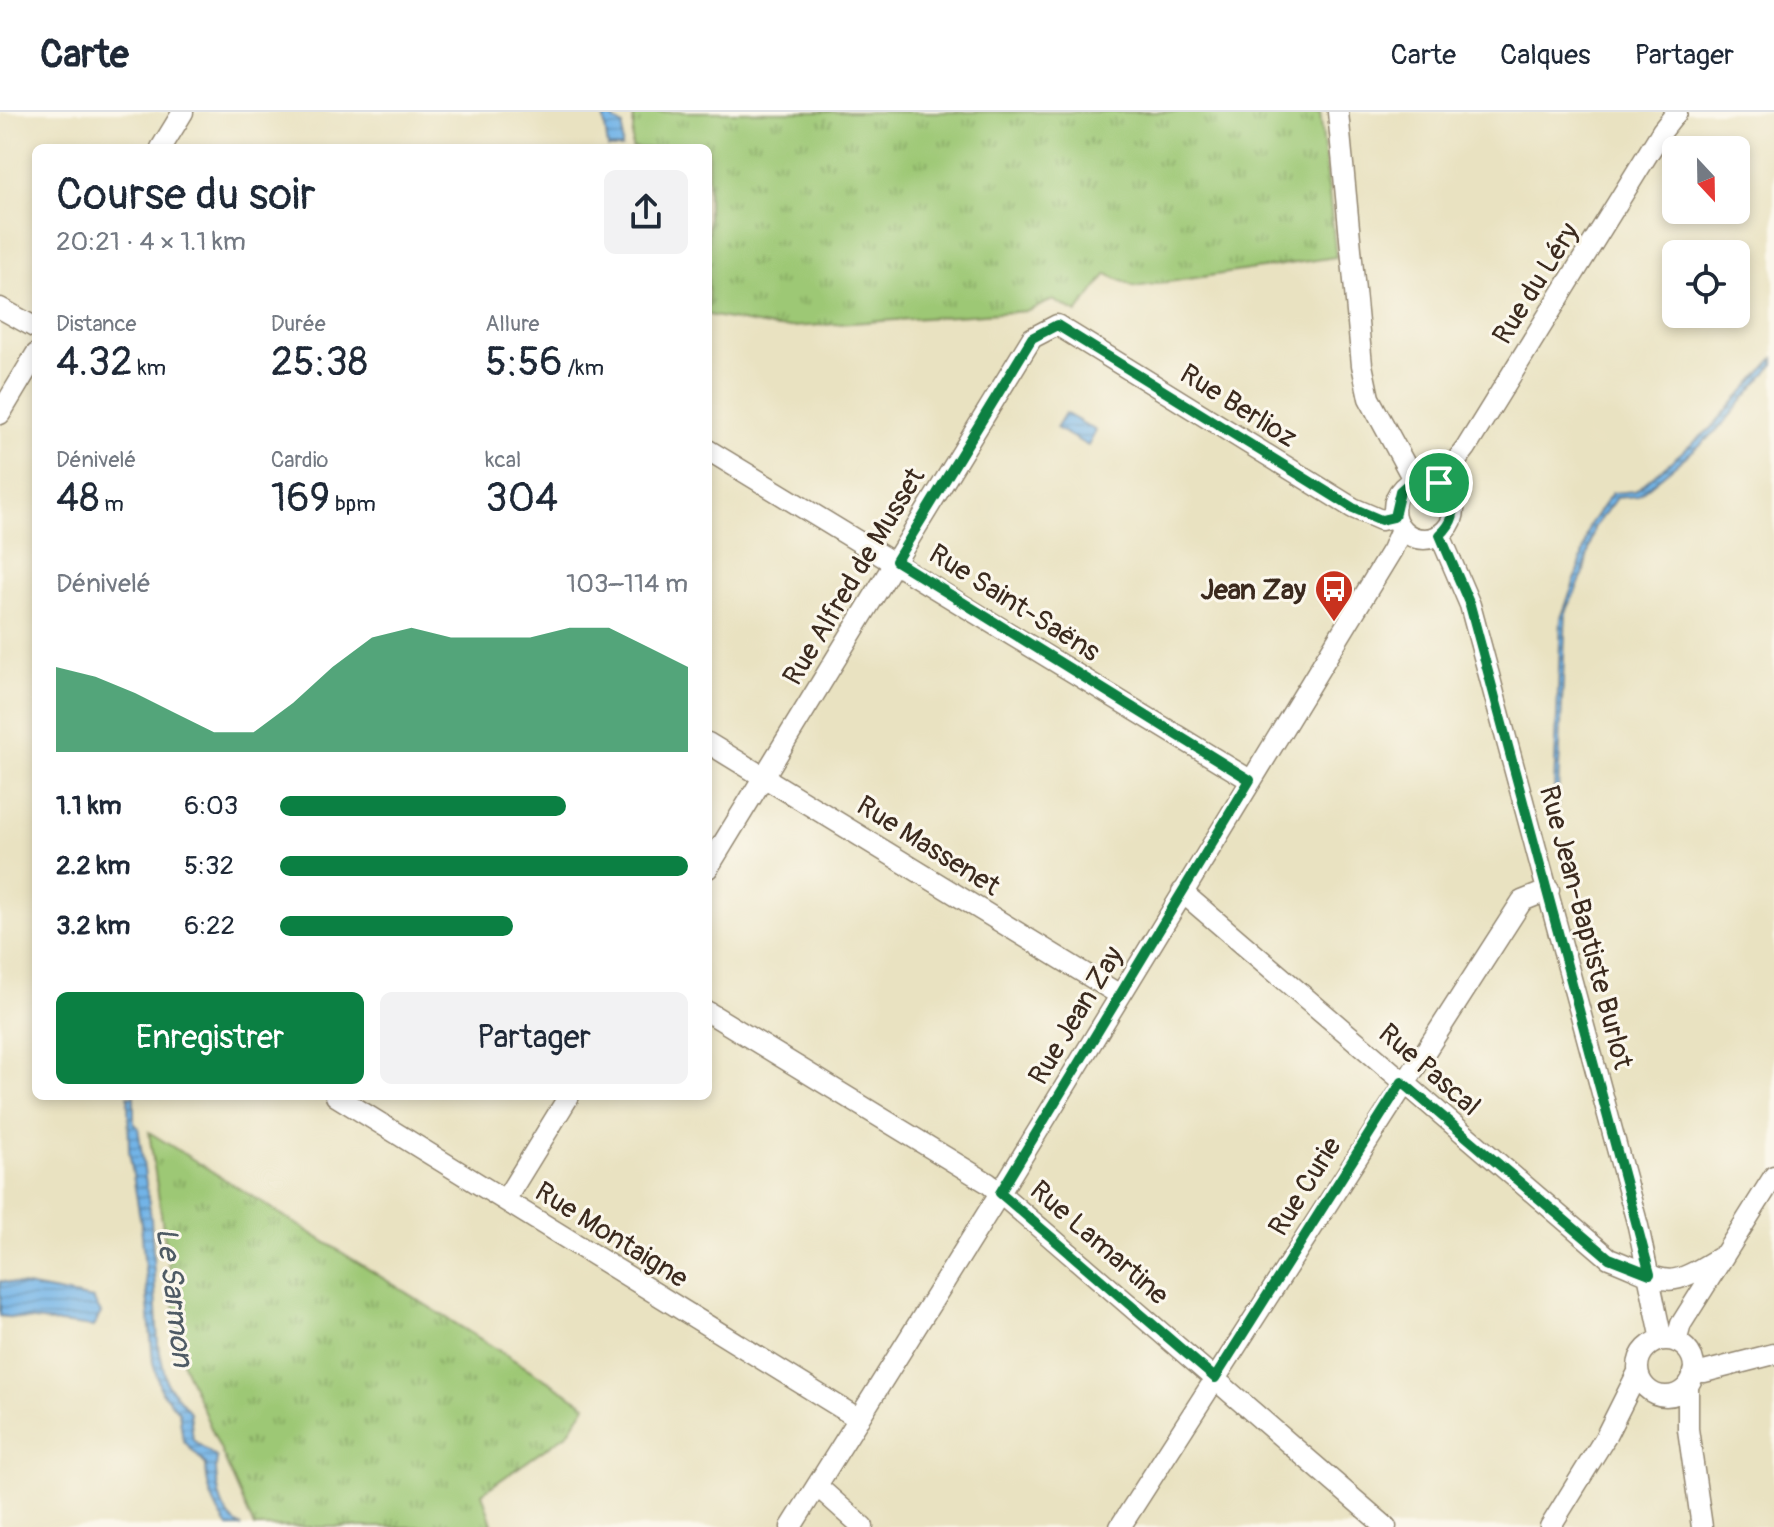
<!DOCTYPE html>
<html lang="fr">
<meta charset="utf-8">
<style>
body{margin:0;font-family:Pangolin,sans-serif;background:#f2f2f3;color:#1f2937;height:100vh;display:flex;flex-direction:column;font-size:30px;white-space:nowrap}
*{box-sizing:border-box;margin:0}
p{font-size:26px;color:#747a83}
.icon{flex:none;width:44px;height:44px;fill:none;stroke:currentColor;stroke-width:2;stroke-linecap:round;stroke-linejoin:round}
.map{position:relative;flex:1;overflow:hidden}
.details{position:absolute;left:32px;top:32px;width:680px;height:956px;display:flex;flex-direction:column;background:#fff;border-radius:12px;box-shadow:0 4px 12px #0003}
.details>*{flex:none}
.needle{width:52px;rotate:158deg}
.buttons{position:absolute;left:1662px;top:24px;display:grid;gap:16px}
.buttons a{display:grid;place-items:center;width:88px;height:88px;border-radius:12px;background:#fff;box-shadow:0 4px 12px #0003;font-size:40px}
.pin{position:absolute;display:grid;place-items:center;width:68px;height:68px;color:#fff;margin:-34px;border:4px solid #fff;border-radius:50%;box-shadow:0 2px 8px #0007}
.round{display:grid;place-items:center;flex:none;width:84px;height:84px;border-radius:12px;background:#f2f2f3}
.head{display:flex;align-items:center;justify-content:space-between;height:136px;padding:0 24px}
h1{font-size:44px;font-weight:600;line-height:60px}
.metrics{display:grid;grid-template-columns:repeat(3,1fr);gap:12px;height:136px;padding:8px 24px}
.metrics div{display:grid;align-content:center}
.metrics b{font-size:40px;font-weight:600}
.metrics small{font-size:22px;font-weight:400}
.metrics p{font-size:22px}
.chart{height:224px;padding:16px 24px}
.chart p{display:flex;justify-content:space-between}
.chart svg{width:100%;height:144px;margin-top:8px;fill:#0b8043;opacity:.7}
.action{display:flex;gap:16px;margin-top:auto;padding:16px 24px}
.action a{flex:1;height:92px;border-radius:12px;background:#0b8043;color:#fff;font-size:32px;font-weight:600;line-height:92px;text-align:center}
.action a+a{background:#f2f2f3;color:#1f2937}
ul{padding:0 24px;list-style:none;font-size:26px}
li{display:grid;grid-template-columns:128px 96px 1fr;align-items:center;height:60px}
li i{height:20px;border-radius:10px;background:#0b8043}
header{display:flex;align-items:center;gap:48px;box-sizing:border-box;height:112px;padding:0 40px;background:#fff;border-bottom:2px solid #e0e1e3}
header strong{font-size:38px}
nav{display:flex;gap:44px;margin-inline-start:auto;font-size:28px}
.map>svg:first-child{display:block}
</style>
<header>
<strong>Carte</strong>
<nav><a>Carte</a><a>Calques</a><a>Partager</a></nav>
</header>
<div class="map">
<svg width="1774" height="1415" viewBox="0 0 1774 1415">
<defs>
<pattern id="grass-tufts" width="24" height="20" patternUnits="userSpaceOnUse" patternTransform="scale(2)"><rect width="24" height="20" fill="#9dc875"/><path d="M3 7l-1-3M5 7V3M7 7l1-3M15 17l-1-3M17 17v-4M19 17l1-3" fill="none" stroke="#81a35f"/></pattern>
<pattern id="water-rules" width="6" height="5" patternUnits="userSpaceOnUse" patternTransform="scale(2)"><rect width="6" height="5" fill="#72b4e7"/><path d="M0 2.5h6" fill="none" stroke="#5f93bb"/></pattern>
</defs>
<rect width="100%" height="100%" fill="#fbf7ec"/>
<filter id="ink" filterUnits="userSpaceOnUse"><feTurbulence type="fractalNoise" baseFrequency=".0125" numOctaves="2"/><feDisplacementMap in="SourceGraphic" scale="16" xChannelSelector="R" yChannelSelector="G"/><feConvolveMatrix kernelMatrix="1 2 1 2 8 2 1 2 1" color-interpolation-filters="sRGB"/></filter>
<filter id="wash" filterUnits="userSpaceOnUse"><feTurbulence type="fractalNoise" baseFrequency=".006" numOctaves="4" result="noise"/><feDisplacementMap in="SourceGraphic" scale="32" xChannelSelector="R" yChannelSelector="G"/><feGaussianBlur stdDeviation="1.8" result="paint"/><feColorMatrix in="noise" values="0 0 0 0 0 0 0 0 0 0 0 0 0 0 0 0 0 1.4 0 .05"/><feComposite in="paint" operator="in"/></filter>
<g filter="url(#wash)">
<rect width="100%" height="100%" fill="#e9e2c1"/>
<path fill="url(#grass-tufts)" stroke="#6c794a" stroke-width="2" d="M 634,0 L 1320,0 L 1336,145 L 1135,175 L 1107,162 L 1077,201 L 1053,188 L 1028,199 L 778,216 L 708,203 L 708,36 L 632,36 Z
M 149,1020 L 586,1293 L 568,1321 L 482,1381 L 493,1415 L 254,1415 L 183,1252 Z"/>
<path fill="url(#water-rules)" stroke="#566f82" stroke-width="2" d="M 603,0 L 614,0 L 614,8 L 623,14 L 622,36 L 608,36 Z
M 1774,246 L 1774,252 L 1717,319 L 1637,384 L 1616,386 L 1594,416 L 1583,463 L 1566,500 L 1557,702 L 1553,702 L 1561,506 L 1579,457 L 1589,414 L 1612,381 L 1635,379 L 1710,317 Z
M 1065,301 L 1096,319 L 1088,334 L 1056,316 Z
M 128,984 L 134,984 L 134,1012 L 138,1015 L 151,1106 L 158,1232 L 167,1272 L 190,1300 L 193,1328 L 217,1346 C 214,1367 219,1404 242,1415 L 228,1415 C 215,1397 206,1375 206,1353 L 183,1328 L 179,1300 L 161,1279 L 153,1250 L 141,1112 L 129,1039 Z
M 0,1169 L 93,1187 L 101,1201 L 93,1215 L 0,1204 Z"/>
</g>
<g filter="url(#ink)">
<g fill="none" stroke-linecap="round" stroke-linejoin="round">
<g stroke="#928670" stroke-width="23">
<path id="minor" d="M 1338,0 L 1362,253 L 1369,286 L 1414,369
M 161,36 L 183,0
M 0,196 L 36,216
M 0,302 L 36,242
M 708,338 L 1250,668
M1394 397a30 30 0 1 1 60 0a30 30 0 1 1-60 0Z
M 1439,371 L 1466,336 L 1662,19 L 1677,0
M 1440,423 L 1470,493 L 1638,1114 L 1662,1228
M 708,631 L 1120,883
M 708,756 L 1032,226 L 1057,213 L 1353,396 L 1381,408 L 1394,405
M 1182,780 L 1609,1146 C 1673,1171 1663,1180 1725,1142
M 708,900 L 988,1071 L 1386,1415
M 336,984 L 859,1307
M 505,1088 L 569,984
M1638 1256a28 28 0 1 1 56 0a28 28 0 1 1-56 0Z
M 1676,1230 L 1681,1212 L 1774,1064
M 1693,1260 L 1704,1260 L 1774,1242
M 1688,1274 L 1688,1317 L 1702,1415
M 817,1374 L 863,1415
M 791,1415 L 1000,1081 L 1392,438 L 1401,417
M 1120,1415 L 1522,789 L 1549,778
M 1550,1415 L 1605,1326 L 1638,1260"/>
</g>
<use href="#minor" stroke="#fff" stroke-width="20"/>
</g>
</g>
<g fill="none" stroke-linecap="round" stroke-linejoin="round" filter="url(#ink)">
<g stroke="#fff" stroke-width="16">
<path id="route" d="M 1057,213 L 1353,396 L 1381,408 L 1394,405 L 1400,379 C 1415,364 1436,364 1450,382 C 1457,399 1453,411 1440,423 L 1470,493 L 1650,1162 L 1609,1146 L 1402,970 L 1215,1266 L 1000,1081 L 1250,668 L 896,449 L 1032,226 Z"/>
</g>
<use href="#route" stroke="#0b8043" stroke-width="10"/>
</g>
<defs>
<g id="bus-pin" transform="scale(2)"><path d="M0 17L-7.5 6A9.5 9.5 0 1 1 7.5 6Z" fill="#c8321e" stroke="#fbf7ec"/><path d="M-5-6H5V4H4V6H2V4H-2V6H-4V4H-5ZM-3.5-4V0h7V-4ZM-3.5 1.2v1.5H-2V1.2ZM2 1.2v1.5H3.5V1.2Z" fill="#fff"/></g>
</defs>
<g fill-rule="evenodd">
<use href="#bus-pin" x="1334" y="477"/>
</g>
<g text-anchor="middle" stroke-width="6" stroke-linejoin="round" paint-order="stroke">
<g font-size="28" fill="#3b2a1e" stroke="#fbf7ec">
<text transform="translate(1535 171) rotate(-58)" y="10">Rue du Léry</text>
<text transform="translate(1239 293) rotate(32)" y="10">Rue Berlioz</text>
<text transform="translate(853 464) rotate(-59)" y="10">Rue Alfred de Musset</text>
<text transform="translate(1015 490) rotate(32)" y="10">Rue Saint-Saëns</text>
<text transform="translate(929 733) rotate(32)" y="10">Rue Massenet</text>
<text transform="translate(1587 815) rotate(75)" y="10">Rue Jean-Baptiste Burlot</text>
<text transform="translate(1075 903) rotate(-59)" y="10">Rue Jean Zay</text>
<text transform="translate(1430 957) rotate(41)" y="10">Rue Pascal</text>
<text transform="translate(1304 1074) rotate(-58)" y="10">Rue Curie</text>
<text transform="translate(612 1122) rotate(32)" y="10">Rue Montaigne</text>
<text transform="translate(1100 1130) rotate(41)" y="10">Rue Lamartine</text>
</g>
<g font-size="28" font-weight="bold" fill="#3b2a1e" stroke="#fbf7ec" text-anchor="end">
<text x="1306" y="487">Jean Zay</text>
</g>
<g font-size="30" font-style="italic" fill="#4e5a64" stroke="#fbf7ec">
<text transform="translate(175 1185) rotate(83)" y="10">Le Sarmon</text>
</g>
</g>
</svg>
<div class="buttons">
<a><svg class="needle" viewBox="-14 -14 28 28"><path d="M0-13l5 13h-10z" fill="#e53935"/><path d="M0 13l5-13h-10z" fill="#747a83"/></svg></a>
<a><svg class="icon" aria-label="locate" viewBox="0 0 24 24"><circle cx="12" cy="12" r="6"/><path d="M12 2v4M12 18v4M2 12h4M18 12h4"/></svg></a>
</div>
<div class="pin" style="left:1439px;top:371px;background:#1e9e55"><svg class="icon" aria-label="arrive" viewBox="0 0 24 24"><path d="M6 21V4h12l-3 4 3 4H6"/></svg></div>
<section class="details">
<div class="head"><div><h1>Course du soir</h1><p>20:21 · 4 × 1.1 km</p></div><a class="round"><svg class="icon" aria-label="share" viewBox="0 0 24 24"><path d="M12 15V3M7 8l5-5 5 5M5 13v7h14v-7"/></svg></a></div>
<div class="metrics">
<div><p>Distance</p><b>4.32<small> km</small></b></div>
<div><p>Durée</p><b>25:38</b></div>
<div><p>Allure</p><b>5:56<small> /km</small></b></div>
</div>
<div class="metrics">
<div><p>Dénivelé</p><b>48<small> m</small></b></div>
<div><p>Cardio</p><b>169<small> bpm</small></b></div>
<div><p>kcal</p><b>304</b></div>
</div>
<div class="chart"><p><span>Dénivelé</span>103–114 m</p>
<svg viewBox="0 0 160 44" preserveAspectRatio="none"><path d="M0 44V18L10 21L20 26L30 32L40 38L50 38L60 29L70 18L80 9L90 6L100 9L110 9L120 9L130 6L140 6L150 12L160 18V44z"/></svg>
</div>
<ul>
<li><b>1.1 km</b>6:03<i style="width:70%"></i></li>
<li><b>2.2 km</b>5:32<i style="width:100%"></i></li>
<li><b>3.2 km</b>6:22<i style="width:57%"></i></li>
</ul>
<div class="action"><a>Enregistrer</a><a>Partager</a></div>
</section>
</div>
